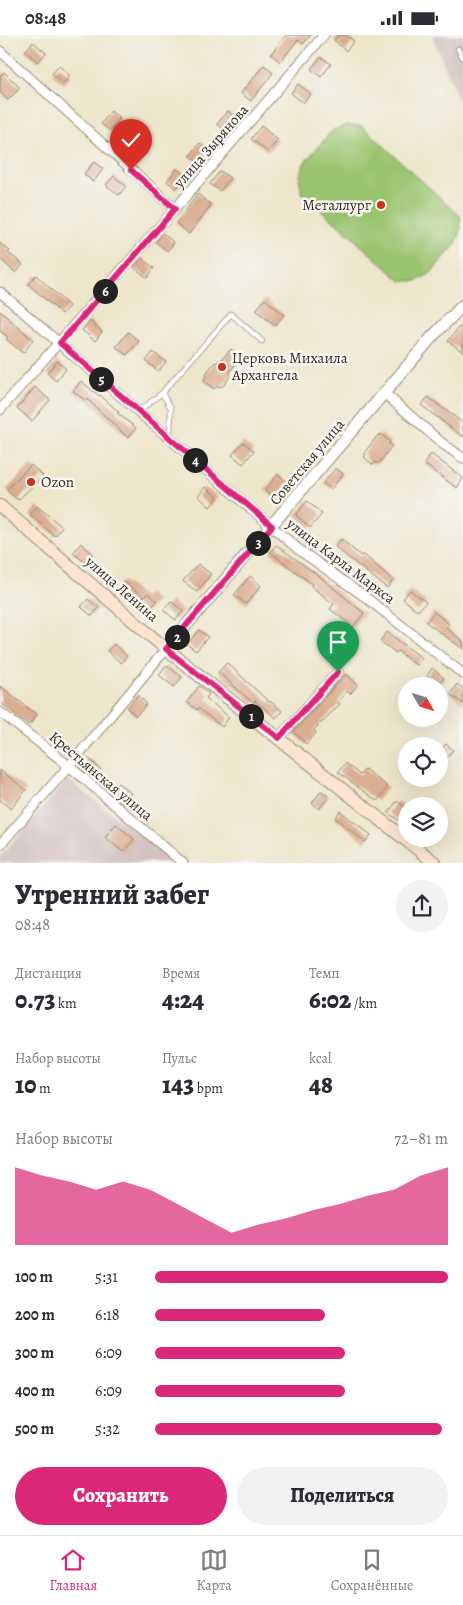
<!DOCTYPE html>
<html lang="ru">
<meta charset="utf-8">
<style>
body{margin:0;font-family:Alegreya,serif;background:#f2f2f3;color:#2b2b33;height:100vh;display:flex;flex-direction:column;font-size:19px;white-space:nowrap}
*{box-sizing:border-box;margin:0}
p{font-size:16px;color:#7c7c81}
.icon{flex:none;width:28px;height:28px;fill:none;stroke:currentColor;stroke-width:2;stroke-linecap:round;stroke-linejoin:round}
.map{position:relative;height:828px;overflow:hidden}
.details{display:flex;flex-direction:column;background:#fff;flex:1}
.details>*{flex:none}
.needle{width:32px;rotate:129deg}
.buttons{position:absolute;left:398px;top:642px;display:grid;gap:10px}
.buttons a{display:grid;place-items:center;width:50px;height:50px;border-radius:50%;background:#fff;box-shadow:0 5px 20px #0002;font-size:25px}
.pin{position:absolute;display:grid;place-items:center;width:42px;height:42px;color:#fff;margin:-51px -21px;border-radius:50% 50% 50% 0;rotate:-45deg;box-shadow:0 0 5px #0007}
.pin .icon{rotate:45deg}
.km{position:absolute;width:25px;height:25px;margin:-12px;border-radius:50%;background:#222;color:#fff;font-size:14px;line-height:25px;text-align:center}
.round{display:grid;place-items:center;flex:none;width:52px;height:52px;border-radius:26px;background:#f2f2f3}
.overview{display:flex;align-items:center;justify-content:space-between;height:85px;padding:0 15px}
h1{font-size:28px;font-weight:800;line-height:38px}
.figures{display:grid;grid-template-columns:repeat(3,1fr);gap:8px;height:85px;padding:5px 15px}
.figures div{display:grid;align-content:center}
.figures b{font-size:25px;font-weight:800}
.figures small{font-size:14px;font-weight:400}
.figures p{font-size:14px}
.chart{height:140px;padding:10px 15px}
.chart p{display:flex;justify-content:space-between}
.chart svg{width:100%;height:90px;margin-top:5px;fill:#db2777;opacity:.7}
.action{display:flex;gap:10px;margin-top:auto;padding:10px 15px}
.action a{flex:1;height:58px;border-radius:30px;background:#db2777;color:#fff;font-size:20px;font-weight:800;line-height:58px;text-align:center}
.action a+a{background:#f2f2f3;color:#2b2b33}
ul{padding:0 15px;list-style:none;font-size:16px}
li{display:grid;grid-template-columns:80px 60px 1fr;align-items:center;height:38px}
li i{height:12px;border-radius:6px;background:#db2777}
.status{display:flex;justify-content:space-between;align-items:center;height:35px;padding:0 25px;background:#fff;direction:ltr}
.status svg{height:14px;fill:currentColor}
.dock{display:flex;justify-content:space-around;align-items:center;height:70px;border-top:1px solid #e1e1e2;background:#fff;font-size:14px;color:#7c7c81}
.dock a{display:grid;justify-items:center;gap:2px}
.dock .on{color:#db2777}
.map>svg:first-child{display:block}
</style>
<div class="status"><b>08:48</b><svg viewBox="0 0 49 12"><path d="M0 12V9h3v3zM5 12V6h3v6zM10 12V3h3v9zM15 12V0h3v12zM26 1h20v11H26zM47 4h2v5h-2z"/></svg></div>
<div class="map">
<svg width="463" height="828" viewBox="0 0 463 828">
<rect width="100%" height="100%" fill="#f6f6f2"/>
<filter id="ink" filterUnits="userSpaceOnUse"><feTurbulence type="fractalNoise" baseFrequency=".02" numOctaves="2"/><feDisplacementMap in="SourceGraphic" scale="10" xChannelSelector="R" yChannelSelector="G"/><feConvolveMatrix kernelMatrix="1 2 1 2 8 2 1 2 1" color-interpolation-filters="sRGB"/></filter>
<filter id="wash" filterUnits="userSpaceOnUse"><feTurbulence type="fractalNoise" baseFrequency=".0096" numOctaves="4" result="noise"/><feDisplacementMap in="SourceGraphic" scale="20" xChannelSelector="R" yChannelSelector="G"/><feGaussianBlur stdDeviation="1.12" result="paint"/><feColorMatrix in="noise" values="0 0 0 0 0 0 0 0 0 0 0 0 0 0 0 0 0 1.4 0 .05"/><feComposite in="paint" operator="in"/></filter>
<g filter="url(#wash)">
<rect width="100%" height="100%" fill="#ede6cb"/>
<path fill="#d1bfbf" d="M 432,0 L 463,0 L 463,77 Z
M 67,744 L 174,827 L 0,828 L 0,822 Z"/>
<path fill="#9bc470" stroke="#6b7747" d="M 347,90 L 362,91 L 460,181 L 461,195 L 456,209 L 430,239 L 417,246 L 401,246 L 302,158 L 299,143 L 304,128 L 333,95 Z"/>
<g id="blocks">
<path fill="#daac90" d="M 286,0 L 311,0 L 303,9 L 298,5 L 280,27 L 271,19 Z
M 338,0 L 346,0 L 354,6 L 346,16 L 334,5 Z
M 33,7 L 46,18 L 38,27 L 25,16 Z
M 321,22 L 331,29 L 321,42 L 311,34 Z
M 264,30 L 273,38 L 251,66 L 241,58 Z
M 59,31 L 70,41 L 63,49 L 52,39 Z
M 4,37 L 20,53 L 8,65 L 0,57 L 0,41 Z
M 298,49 L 311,59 L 303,68 L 291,58 Z
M 111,76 L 120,84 L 110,96 L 101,89 Z
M 228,76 L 237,84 L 227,97 L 217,89 Z
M 261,91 L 278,105 L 268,117 L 251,104 Z
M 200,108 L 209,116 L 199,128 L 190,121 Z
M 137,109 L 145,115 L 136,125 L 129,119 Z
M 94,127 L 103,134 L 93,147 L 84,139 Z
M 177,134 L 187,141 L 176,154 L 167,146 Z
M 220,136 L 230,143 L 220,156 L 210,149 Z
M 114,141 L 126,151 L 119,160 L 106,150 Z
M 198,159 L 211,170 L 189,199 L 176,188 Z
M 163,198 L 174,208 L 167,216 L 156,207 Z
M 0,208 L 10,216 L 8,218 L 23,229 L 16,238 L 0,224 Z
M 142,223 L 154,233 L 147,243 L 134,232 Z
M 36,240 L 69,271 L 62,279 L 28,249 Z
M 265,264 L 284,280 L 275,291 L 256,275 Z
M 0,276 L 33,305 L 23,318 L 6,304 L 8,302 L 0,296 Z
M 90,286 L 102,297 L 95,306 L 82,295 Z
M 459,292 L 463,295 L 463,317 L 448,306 Z
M 128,297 L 139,306 L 127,320 L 116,312 Z
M 231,314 L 241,322 L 240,324 L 231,335 L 229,343 L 223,351 L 216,352 L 214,354 L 204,346 L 207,337 L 214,328 L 220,326 Z
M 153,317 L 166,327 L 158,336 L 146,326 Z
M 57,326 L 66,334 L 56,346 L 47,338 Z
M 81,346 L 99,361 L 100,360 L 119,377 L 117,378 L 136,393 L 128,403 L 87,364 L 86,366 L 73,356 Z
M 35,352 L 50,365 L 32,386 L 17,373 Z
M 428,362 L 463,388 L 463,402 L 421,370 Z
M 381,399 L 390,407 L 389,409 L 392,411 L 378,429 L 375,427 L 373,430 L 364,422 L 366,419 L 364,418 L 378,400 L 379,401 Z
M 243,407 L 254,416 L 243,429 L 232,420 Z
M 431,419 L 463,443 L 457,453 L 424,429 Z
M 31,430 L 43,441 L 18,465 L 6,455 Z
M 336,433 L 343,439 L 331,454 L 323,448 Z
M 278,439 L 288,448 L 275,464 L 265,455 Z
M 205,452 L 218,462 L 210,472 L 198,461 Z
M 307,466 L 322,479 L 310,493 L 296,480 Z
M 37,471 L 62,492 L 55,501 L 30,480 Z
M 341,504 L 361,521 L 363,519 L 393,545 L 387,553 L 335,512 Z
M 81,508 L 93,519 L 86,528 L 73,518 Z
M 276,510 L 319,541 L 364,578 L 353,592 L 330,574 L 334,569 L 311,551 L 312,549 L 270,517 Z
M 198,529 L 211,539 L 197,557 L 183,546 Z
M 250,541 L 261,551 L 246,569 L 234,560 Z
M 123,546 L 144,562 L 148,558 L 157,566 L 146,578 L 130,564 L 128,565 L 116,555 Z
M 410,555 L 426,567 L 418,576 L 403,564 Z
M 88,564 L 99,573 L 92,581 L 81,572 Z
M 171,566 L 183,576 L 176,585 L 163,575 Z
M 434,577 L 449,589 L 446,593 L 463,606 L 463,614 L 426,587 Z
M 199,595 L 208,602 L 196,616 L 187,609 Z
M 387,597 L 422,623 L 416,630 L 398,616 L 396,618 L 380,606 Z
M 114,609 L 127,621 L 121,628 L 107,616 Z
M 227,628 L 269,667 L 270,666 L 282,676 L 276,683 L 255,666 L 253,668 L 218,637 Z
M 166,630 L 182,642 L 174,652 L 159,640 Z
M 432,633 L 444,643 L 438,650 L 427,641 Z
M 346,639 L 358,650 L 350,659 L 347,656 L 338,667 L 340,669 L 314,695 L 316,698 L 306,709 L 293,697 Z
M 457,649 L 463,654 L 463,669 L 450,659 Z
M 0,651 L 37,680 L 29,690 L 0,667 Z
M 199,651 L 209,659 L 206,663 L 229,682 L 222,692 L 198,673 L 197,675 L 187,667 Z
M 138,660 L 147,669 L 136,681 L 127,673 Z
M 446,709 L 453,715 L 443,727 L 439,723 L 439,717 Z
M 88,723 L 101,734 L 93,743 L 80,733 Z
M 345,728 L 360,740 L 365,734 L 388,752 L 377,766 L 338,737 Z
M 0,735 L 26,755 L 11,774 L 0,765 Z
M 118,748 L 131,758 L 123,768 L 110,757 Z
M 321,756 L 329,762 L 319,774 L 312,768 Z
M 397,766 L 406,773 L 406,790 L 388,778 Z
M 340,776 L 371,800 L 365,807 L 335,783 Z
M 116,789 L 134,804 L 123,817 L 105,802 Z"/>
</g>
</g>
<g filter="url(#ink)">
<use href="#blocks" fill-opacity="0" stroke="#948874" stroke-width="1"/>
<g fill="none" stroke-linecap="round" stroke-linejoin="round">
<g stroke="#948874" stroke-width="6">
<path id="service" d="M 458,14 L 463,23
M 162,358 L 171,373 L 170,402
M 138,377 L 162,358 L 231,279 L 262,306"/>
</g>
<g stroke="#948874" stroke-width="11">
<path id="minor" d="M 0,16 L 175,174
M 0,257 L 298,514 L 364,561 L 463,639
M 384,358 L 443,409 L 463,423
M 0,375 L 175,174 L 324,0
M 0,677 L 69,731 L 183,828
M 279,703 L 338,637
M 0,810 L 69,731 L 166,614"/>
</g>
<g stroke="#948874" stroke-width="13">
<path id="tertiary" d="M 166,614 L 432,302 L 463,270"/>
</g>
<g stroke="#948874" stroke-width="14">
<path id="secondary" d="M 0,471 L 166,614 L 435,828"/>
</g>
<use href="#service" stroke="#fff" stroke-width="4.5"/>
<use href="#minor" stroke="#fff" stroke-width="9"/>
<use href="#tertiary" stroke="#fff" stroke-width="11"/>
<use href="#secondary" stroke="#fde4d1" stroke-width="12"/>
</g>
</g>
<g fill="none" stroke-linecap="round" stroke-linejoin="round" filter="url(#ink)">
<g stroke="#fff" stroke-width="10">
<path id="route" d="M 131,135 L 175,174 L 60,308 L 272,491 L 166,614 L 279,703 L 338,637"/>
</g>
<use href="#route" stroke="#db2777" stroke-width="6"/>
</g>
<g fill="#c8321e" stroke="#f6f6f2" stroke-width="2">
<circle cx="381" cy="170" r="5"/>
<circle cx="222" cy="332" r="5"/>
<circle cx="31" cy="447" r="5"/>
</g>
<g text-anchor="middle" stroke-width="5" stroke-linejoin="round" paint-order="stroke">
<g font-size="15" fill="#3b2a1e" stroke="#f6f6f2">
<text transform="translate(211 111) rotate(-49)" y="5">улица Зырянова</text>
<text transform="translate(307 427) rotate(-50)" y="5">Советская улица</text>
<text transform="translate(341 526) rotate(37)" y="5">улица Карла Маркса</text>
<text transform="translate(122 554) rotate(41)" y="5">улица Ленина</text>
<text transform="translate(101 741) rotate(40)" y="5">Крестьянская улица</text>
</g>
<g font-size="15" fill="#3b2a1e" stroke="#f6f6f2" text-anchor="start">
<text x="371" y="175" text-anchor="end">Металлург</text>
<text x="232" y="328">Церковь Михаила<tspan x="232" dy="17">Архангела</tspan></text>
<text x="41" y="452">Ozon</text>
</g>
</g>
</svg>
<div class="buttons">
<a><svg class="needle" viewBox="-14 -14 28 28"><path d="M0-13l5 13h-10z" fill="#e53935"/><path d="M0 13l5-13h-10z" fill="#7c7c81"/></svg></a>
<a><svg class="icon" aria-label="locate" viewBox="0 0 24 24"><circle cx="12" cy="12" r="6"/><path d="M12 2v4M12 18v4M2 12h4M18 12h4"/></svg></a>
<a><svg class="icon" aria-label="layers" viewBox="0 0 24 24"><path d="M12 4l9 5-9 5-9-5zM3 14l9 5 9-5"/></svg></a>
</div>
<div class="pin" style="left:338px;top:637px;background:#1e9e55"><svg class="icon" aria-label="arrive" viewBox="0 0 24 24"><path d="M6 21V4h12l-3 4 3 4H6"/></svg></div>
<div class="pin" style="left:131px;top:135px;background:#d93025"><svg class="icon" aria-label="check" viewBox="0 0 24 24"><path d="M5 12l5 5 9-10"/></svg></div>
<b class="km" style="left:251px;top:681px">1</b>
<b class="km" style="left:177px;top:602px">2</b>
<b class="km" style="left:258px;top:508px">3</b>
<b class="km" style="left:195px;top:425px">4</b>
<b class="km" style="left:101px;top:344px">5</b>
<b class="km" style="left:105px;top:256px">6</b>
</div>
<section class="details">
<div class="overview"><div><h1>Утренний забег</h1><p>08:48</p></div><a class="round"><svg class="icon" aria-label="share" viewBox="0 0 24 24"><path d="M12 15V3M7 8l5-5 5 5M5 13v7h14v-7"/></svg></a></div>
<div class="figures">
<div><p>Дистанция</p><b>0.73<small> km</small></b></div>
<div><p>Время</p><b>4:24</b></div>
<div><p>Темп</p><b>6:02<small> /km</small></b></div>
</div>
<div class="figures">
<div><p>Набор высоты</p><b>10<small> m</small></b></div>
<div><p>Пульс</p><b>143<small> bpm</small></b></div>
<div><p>kcal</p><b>48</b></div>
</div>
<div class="chart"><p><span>Набор высоты</span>72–81 m</p>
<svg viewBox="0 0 160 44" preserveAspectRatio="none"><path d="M0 44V6L10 10L20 13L30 17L40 13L50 17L60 24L70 31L80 38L90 34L100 31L110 27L120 24L130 20L140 17L150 10L160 6V44z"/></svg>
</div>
<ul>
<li><b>100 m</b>5:31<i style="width:100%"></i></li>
<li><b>200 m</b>6:18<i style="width:58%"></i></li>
<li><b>300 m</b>6:09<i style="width:65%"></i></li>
<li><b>400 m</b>6:09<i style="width:65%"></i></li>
<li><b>500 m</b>5:32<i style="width:98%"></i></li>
</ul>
<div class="action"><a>Сохранить</a><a>Поделиться</a></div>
</section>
<nav class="dock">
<a class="on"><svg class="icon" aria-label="home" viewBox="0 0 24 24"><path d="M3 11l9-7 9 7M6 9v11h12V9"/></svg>Главная</a>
<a><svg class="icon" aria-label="map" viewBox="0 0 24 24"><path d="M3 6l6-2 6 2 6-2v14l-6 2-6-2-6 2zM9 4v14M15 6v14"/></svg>Карта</a>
<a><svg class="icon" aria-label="saved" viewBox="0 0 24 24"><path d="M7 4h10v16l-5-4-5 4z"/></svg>Сохранённые</a>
</nav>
